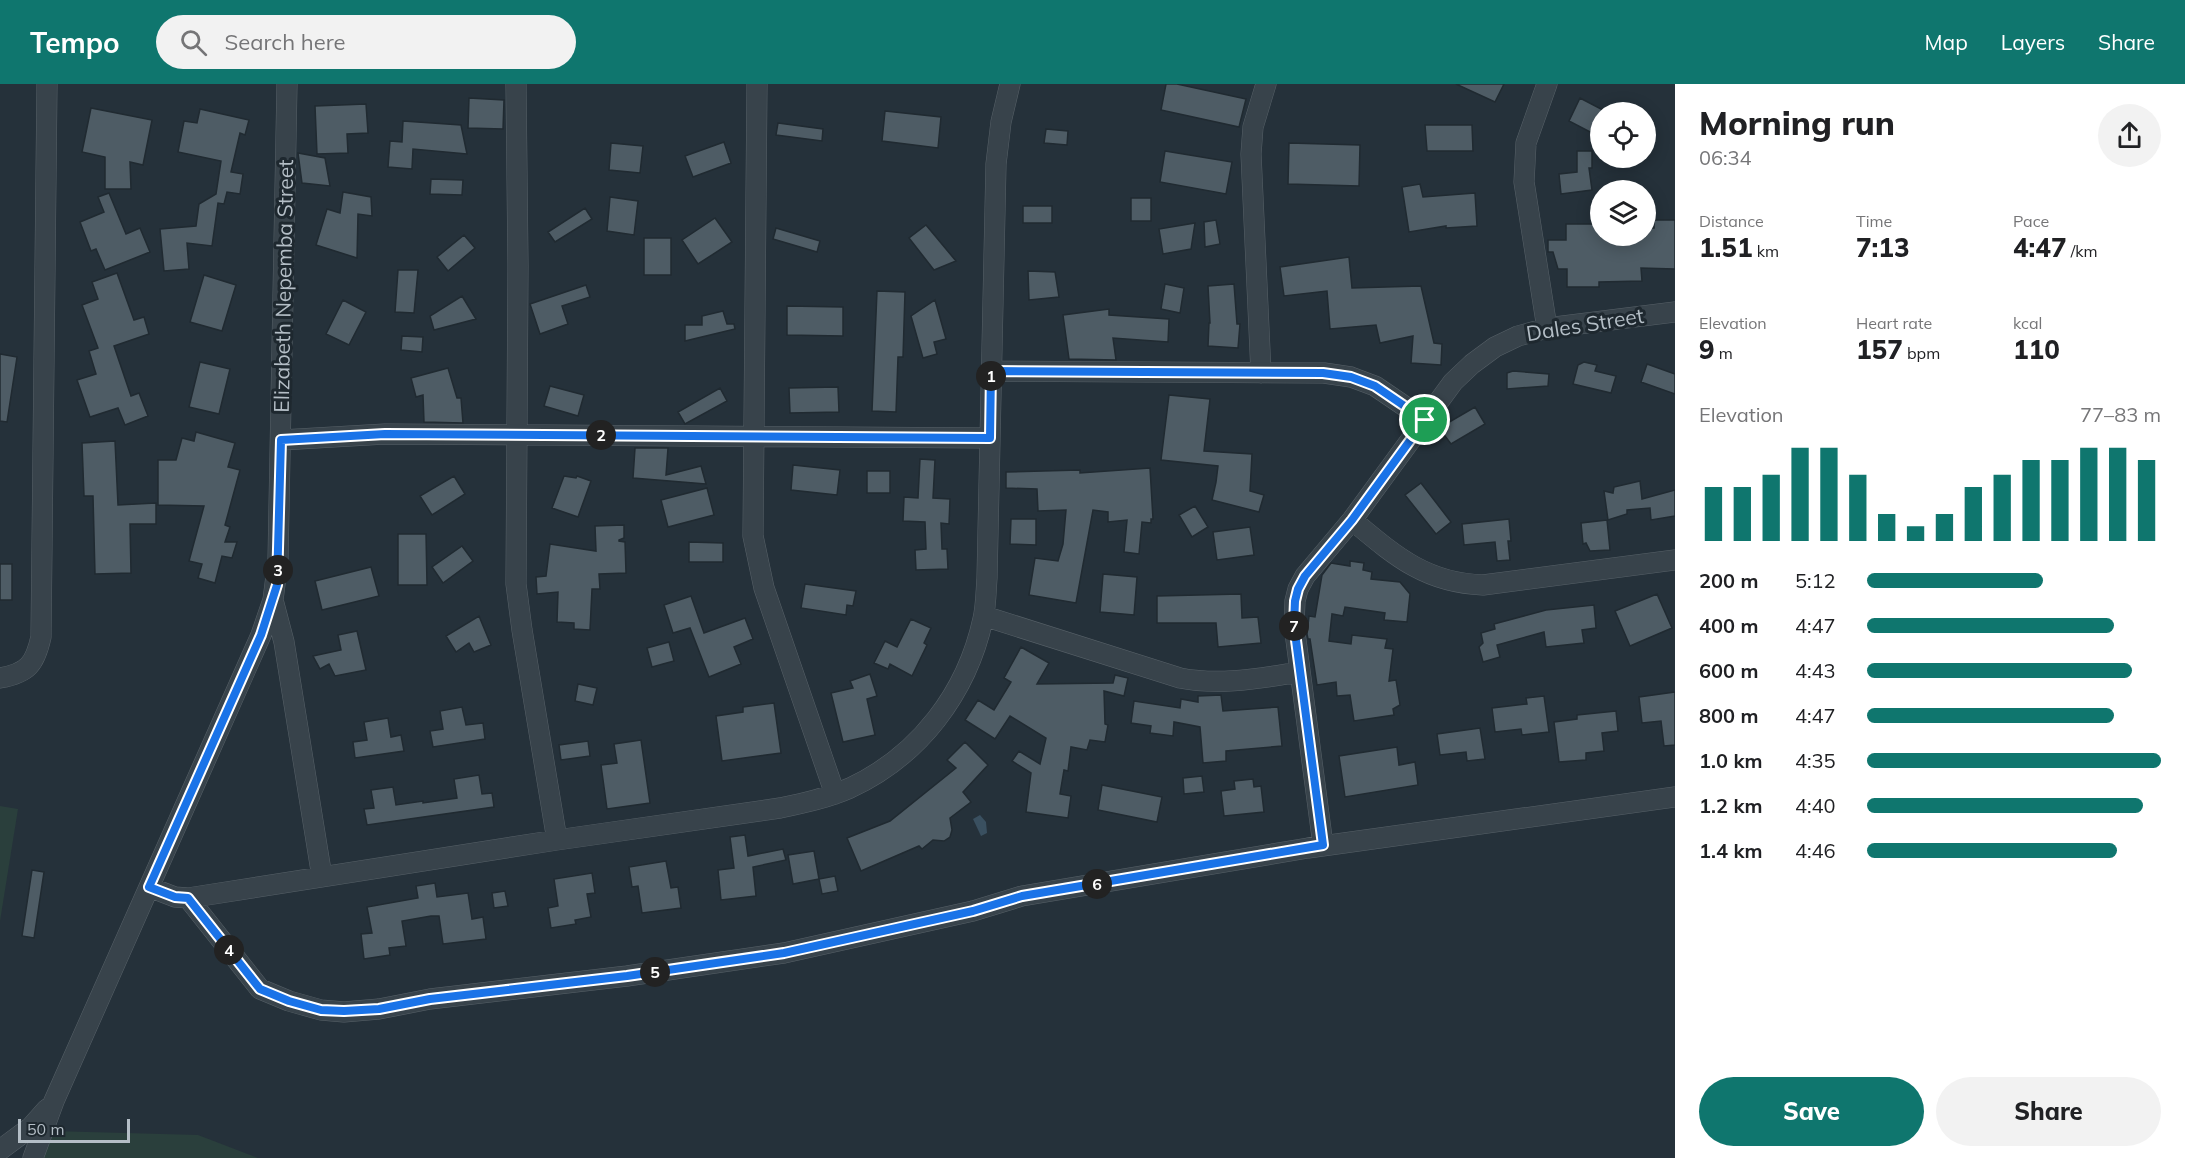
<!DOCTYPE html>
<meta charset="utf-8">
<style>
body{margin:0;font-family:Mulish,sans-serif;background:#f2f2f2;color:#202124;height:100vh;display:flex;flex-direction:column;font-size:22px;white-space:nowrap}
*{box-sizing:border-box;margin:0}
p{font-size:20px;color:#757577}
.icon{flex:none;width:33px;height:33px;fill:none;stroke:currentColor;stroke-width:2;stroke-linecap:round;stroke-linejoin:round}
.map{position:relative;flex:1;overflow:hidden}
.sheet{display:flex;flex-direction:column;background:#fff;width:510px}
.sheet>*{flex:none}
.buttons{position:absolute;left:1590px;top:18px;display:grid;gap:12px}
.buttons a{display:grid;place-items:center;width:66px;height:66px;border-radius:50%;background:#fff;box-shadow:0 3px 15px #0003;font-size:30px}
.scale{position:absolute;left:18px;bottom:15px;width:112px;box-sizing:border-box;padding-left:6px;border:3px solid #b4bec6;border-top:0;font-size:16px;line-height:21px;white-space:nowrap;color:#b4bec6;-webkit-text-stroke:4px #1e282f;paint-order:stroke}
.pin{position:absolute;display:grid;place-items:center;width:51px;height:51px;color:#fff;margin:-26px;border:3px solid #fff;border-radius:50%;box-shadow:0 2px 6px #0007}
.km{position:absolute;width:30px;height:30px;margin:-15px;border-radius:50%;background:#222;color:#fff;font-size:16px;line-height:30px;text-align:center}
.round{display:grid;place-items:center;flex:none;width:63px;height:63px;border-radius:32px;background:#f2f2f2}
.overview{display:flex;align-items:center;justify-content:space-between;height:102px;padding:0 24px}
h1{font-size:33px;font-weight:800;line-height:45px}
.metrics{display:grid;grid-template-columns:repeat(3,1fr);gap:9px;height:102px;padding:6px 24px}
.metrics div{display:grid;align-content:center}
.metrics b{font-size:26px;font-weight:800}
.metrics small{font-size:16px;font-weight:400}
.metrics p{font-size:16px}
.chart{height:168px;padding:12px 24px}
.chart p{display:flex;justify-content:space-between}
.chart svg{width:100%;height:108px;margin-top:6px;stroke:#0f766e;stroke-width:6}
.action{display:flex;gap:12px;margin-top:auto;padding:12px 24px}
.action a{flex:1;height:69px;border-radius:36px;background:#0f766e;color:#fff;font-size:24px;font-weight:800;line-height:69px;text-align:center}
.action a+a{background:#f2f2f2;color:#202124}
ul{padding:0 24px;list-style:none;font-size:20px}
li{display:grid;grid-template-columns:96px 72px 1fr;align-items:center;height:45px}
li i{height:15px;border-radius:8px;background:#0f766e}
header{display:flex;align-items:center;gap:36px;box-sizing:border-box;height:84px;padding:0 30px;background:#0f766e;color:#fff}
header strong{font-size:28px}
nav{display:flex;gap:33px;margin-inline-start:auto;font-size:21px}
.search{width:420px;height:54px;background:#f2f2f2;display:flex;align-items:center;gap:15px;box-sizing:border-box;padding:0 21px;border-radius:33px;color:#757577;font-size:22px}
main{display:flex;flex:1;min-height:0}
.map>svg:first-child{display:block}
</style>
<header>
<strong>Tempo</strong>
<div class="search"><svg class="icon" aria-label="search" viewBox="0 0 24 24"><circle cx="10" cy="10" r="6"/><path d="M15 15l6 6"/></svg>Search here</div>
<nav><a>Map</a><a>Layers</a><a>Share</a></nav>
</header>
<main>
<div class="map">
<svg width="1675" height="1074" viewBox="0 0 1675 1074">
<rect width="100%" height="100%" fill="#25313a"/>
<path fill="#2a3f3c" d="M 0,722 L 18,725 L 0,837 Z
M 51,1047 L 198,1051 L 258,1074 L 40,1074 Z"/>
<path fill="#3a5060" d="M 980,731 L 986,738 L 987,749 L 981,752 L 973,735 Z"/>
<path fill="#4e5c65" stroke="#202a31" stroke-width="1.5" d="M 1166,0 L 1177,0 L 1246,15 L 1239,43 L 1161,26 Z
M 1456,0 L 1504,0 L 1495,18 Z
M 469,14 L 504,16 L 503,45 L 468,44 Z
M 1580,14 L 1603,26 L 1592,49 L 1569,37 Z
M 366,20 L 368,49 L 347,50 L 348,69 L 317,70 L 315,22 Z
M 91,24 L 152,36 L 143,81 L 130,78 L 131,105 L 105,105 L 105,73 L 82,68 Z
M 200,25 L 249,36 L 245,51 L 240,49 L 231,88 L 243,90 L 240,110 L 227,108 L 224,120 L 218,119 L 212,162 L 187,159 L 189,185 L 164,187 L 160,145 L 196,142 L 199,120 L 216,110 L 221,77 L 178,68 L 184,37 L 197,39 Z
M 885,27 L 941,33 L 938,64 L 882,57 Z
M 403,37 L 461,41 L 467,70 L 413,65 L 412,85 L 388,83 L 390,57 L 402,58 Z
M 778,39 L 823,45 L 822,57 L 776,51 Z
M 1425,41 L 1472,41 L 1473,67 L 1427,67 Z
M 1046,45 L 1068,47 L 1067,61 L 1044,59 Z
M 724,58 L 731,79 L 693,93 L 685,72 Z
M 611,59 L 643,62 L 640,89 L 609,86 Z
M 1289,59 L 1360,61 L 1359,102 L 1288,100 Z
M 1165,67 L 1232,78 L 1226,110 L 1160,98 Z
M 1577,67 L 1592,67 L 1592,84 L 1589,84 L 1592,106 L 1561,110 L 1559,90 L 1577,88 Z
M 298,69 L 325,74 L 330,102 L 302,99 Z
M 431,95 L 463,96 L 462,111 L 430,110 Z
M 1420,100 L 1423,113 L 1475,109 L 1477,142 L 1446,144 L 1446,142 L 1409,148 L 1402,103 Z
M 343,108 L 371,113 L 372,132 L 358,130 L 357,174 L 316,161 L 327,125 L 340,129 Z
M 109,109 L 126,150 L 140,144 L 150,168 L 105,186 L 96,165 L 91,167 L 80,138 L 104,128 L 98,113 Z
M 610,113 L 638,117 L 634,151 L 607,147 Z
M 1131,114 L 1151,114 L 1151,137 L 1131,137 Z
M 1023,122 L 1052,122 L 1052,139 L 1023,139 Z
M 585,124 L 592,135 L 555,158 L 548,148 Z
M 715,134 L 732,158 L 698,180 L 682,156 Z
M 1216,136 L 1220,160 L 1205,163 L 1204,138 Z
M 1654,136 L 1675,136 L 1675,185 L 1641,184 L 1642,197 L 1599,198 L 1599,203 L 1567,203 L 1567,185 L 1558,185 L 1553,168 L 1548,168 L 1548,156 L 1566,156 L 1566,140 L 1600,140 L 1600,152 L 1646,152 L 1646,144 L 1654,144 Z
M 1195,139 L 1191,165 L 1163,170 L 1159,145 Z
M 926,141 L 956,177 L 934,186 L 909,154 Z
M 776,144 L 820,157 L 817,168 L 773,155 Z
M 464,151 L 475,164 L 448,187 L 437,173 Z
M 644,154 L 671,154 L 671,191 L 644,191 Z
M 1349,173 L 1352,204 L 1421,202 L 1434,259 L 1442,260 L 1441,281 L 1411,279 L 1413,252 L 1380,259 L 1376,241 L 1330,245 L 1327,207 L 1284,212 L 1280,183 Z
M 398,186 L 418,186 L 414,229 L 395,228 Z
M 1028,187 L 1055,188 L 1059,213 L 1029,216 Z
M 117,189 L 134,236 L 144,233 L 149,250 L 114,262 L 131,312 L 139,309 L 148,332 L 125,341 L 118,324 L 90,333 L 77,296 L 96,290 L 89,267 L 98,264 L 82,221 L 98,215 L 92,198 Z
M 204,191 L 236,201 L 222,247 L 190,238 Z
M 1165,200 L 1184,204 L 1180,229 L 1161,225 Z
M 1234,200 L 1237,240 L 1240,240 L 1238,264 L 1208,262 L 1209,239 L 1210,239 L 1208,202 Z
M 586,201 L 590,213 L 562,222 L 568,240 L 540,250 L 530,220 Z
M 877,207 L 905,208 L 903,273 L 898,273 L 896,328 L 872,327 Z
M 462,212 L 476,235 L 434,246 L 430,232 Z
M 343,216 L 366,228 L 349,261 L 326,250 Z
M 935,216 L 946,255 L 934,258 L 937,270 L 923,274 L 911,232 Z
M 787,222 L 843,223 L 843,252 L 787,251 Z
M 1109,225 L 1109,231 L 1169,235 L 1168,258 L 1113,254 L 1116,276 L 1069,275 L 1063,231 Z
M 723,227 L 727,240 L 734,240 L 735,245 L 685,257 L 685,241 L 702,241 L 702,232 Z
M 402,252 L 423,253 L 422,268 L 401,266 Z
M 0,270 L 17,273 L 7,338 L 0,337 Z
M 200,278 L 230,285 L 219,330 L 189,323 Z
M 1584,278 L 1597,281 L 1595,287 L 1616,292 L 1611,309 L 1573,300 L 1578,281 Z
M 1647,280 L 1675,290 L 1675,310 L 1641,298 Z
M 448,284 L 457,314 L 461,314 L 463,339 L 424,338 L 423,311 L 416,313 L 411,294 Z
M 1513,287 L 1549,290 L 1548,302 L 1507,305 L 1507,289 Z
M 550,302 L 584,311 L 578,332 L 544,322 Z
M 838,303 L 839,328 L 790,329 L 789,304 Z
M 720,304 L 727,317 L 685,340 L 678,328 Z
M 1169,311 L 1210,315 L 1204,367 L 1252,370 L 1250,407 L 1264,411 L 1259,428 L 1212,416 L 1216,398 L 1218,382 L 1161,376 Z
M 1475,323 L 1485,340 L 1451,360 L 1439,344 Z
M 196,348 L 235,359 L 228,383 L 240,386 L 225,441 L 230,443 L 225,458 L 237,458 L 232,474 L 222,472 L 215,499 L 198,494 L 202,480 L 189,477 L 204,422 L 158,421 L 158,376 L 176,376 L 182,354 L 194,357 Z
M 115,357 L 118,421 L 156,419 L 156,440 L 130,440 L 131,489 L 95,490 L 93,412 L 84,412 L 82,359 Z
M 635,364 L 668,364 L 666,391 L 701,382 L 706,400 L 633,394 Z
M 920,375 L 935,376 L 933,414 L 950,415 L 949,440 L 941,439 L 942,465 L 947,465 L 948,485 L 916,486 L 915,466 L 926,465 L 925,438 L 903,437 L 904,413 L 918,414 Z
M 793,381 L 840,386 L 837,411 L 791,406 Z
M 1150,384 L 1153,435 L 1151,435 L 1151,439 L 1142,438 L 1139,470 L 1124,468 L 1127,436 L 1108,438 L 1108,428 L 1093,426 L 1076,519 L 1029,511 L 1035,474 L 1058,477 L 1063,460 L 1066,426 L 1038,427 L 1037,405 L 1006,404 L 1006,388 L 1080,386 L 1080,389 Z
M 867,387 L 890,387 L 890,409 L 867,409 Z
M 454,392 L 465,410 L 432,431 L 420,412 Z
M 564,392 L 576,394 L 577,392 L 591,397 L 578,433 L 552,424 Z
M 1640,397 L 1642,415 L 1675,406 L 1675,432 L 1651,436 L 1650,424 L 1627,426 L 1627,430 L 1608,436 L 1604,407 L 1613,409 L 1614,403 Z
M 1421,399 L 1451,438 L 1436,450 L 1405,411 Z
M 707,404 L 714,431 L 668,443 L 661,416 Z
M 1195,422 L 1208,443 L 1192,453 L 1179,431 Z
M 1011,435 L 1036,435 L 1036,461 L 1010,460 Z
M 1509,435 L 1511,457 L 1508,457 L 1510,476 L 1497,477 L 1495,458 L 1464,461 L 1462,440 Z
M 1607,436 L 1610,466 L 1590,467 L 1586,459 L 1583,460 L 1581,439 Z
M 624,441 L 624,454 L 619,456 L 619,457 L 625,458 L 626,489 L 599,490 L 600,505 L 592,505 L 590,546 L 574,545 L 574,539 L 557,538 L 558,508 L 537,510 L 536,493 L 546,492 L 550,460 L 596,467 L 595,442 Z
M 1250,443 L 1254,471 L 1217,476 L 1213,448 Z
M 398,450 L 426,450 L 427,501 L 398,501 Z
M 689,458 L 723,459 L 723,478 L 689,478 Z
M 462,462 L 473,477 L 443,499 L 432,483 Z
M 1350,477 L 1364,479 L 1363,486 L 1372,488 L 1371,495 L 1400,498 L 1410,510 L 1407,538 L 1384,536 L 1385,529 L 1345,523 L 1343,532 L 1332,530 L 1329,557 L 1351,560 L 1352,551 L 1387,555 L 1385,564 L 1393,565 L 1389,597 L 1396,596 L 1400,621 L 1393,625 L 1394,631 L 1354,637 L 1350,611 L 1337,612 L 1336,598 L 1317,601 L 1310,555 L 1308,555 L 1307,550 L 1309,532 L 1315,533 L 1322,491 L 1331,479 L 1350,482 Z
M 0,480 L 12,480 L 12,516 L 0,516 Z
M 371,483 L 379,512 L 322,526 L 315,497 Z
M 1103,490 L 1137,493 L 1134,531 L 1100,528 Z
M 805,500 L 856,507 L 853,522 L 847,521 L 846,531 L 801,524 Z
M 1241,510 L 1242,534 L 1258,533 L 1261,559 L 1218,563 L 1216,539 L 1157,539 L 1157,512 Z
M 1657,510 L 1672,544 L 1630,562 L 1615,527 Z
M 691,512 L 704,549 L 745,534 L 753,555 L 734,563 L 741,580 L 709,593 L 690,544 L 673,549 L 664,521 Z
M 1594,521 L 1596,544 L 1582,546 L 1584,559 L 1546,563 L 1544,548 L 1497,561 L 1500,573 L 1483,578 L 1479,563 L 1483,559 L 1481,549 L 1495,545 L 1494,540 L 1546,526 Z
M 479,532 L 491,561 L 474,568 L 469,559 L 456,568 L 446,552 Z
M 911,535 L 931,544 L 924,559 L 927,561 L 912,592 L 890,580 L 888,585 L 874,579 L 885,557 L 897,563 Z
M 357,547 L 366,586 L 335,592 L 329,580 L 320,585 L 313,572 L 341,566 L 338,551 Z
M 669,558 L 674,577 L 652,583 L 647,564 Z
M 1021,563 L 1049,579 L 1037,600 L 1113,599 L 1115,591 L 1128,594 L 1124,612 L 1104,607 L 1105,640 L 1108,641 L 1105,658 L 1090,656 L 1087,666 L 1071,663 L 1068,687 L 1064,686 L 1060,710 L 1071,712 L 1068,734 L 1026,728 L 1031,689 L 1012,677 L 1019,667 L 1040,680 L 1046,654 L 1010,632 L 995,655 L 965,636 L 978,616 L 994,626 L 1011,598 L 1004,594 Z
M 870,590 L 877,612 L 867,615 L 875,651 L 843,658 L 831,609 L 853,604 L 850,597 Z
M 578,600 L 597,604 L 593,621 L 575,617 Z
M 1675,608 L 1675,661 L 1664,662 L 1661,637 L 1642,639 L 1639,613 Z
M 1221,611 L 1223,627 L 1278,623 L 1282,662 L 1226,667 L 1226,677 L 1203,679 L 1200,643 L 1174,638 L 1173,652 L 1150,649 L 1151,642 L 1131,639 L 1134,617 L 1180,624 L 1181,615 L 1198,618 L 1198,612 Z
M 1544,612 L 1549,648 L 1522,651 L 1521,645 L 1495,648 L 1492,624 L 1527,620 L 1526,614 Z
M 774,619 L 781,669 L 722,677 L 716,632 L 743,628 L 743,623 Z
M 462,623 L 466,641 L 483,639 L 485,655 L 433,663 L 430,647 L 443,645 L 440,627 Z
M 1616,627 L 1618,647 L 1602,649 L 1604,667 L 1586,669 L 1586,676 L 1559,678 L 1554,638 L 1577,635 L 1577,631 Z
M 388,634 L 391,653 L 401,651 L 404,667 L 355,674 L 353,658 L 367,656 L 364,638 Z
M 1480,644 L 1485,675 L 1467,677 L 1466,668 L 1440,671 L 1437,650 Z
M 641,656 L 650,719 L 607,725 L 601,681 L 617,679 L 614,660 Z
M 588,657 L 590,672 L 561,676 L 559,661 Z
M 965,658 L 988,681 L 963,708 L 971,718 L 950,734 L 952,746 L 950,753 L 944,757 L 933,756 L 922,765 L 919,762 L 861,787 L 847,754 L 890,737 L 956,684 L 947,676 Z
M 1397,663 L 1399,681 L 1415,678 L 1418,701 L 1345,713 L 1339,672 Z
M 479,691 L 482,710 L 492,709 L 494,723 L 367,741 L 364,725 L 374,724 L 371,706 L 393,703 L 396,721 L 423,717 L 423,719 L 457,714 L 454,695 Z
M 1202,692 L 1204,708 L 1184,710 L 1183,694 Z
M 1253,695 L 1254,703 L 1261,702 L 1264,728 L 1224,732 L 1221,707 L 1235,705 L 1234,697 Z
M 1102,701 L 1162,713 L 1157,738 L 1098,726 Z
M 745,751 L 748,772 L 783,765 L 786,776 L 753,783 L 756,812 L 721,816 L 718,786 L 734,784 L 730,753 Z
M 814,767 L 819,795 L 793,800 L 788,771 Z
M 666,777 L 671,804 L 678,803 L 681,824 L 642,829 L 638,802 L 632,803 L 629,783 Z
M 32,786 L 44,788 L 34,854 L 22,852 Z
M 592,789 L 595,809 L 587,810 L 591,833 L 575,836 L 576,840 L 551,844 L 548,824 L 558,822 L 554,795 Z
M 835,792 L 838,807 L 822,810 L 819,795 Z
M 435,799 L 437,813 L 468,809 L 472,835 L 483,833 L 486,855 L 443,860 L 439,832 L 431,832 L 402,837 L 406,862 L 389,864 L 390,871 L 364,875 L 361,850 L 372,849 L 367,823 L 418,814 L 416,802 Z
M 505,807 L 508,822 L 494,824 L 492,809 Z"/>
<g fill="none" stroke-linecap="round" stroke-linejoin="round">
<g stroke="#576168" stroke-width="21">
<path id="minor" d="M 516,0 L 518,182 L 516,500 L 522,546 L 557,756
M 757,0 L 753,452 L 764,504 L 835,710
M 1547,244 L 1524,98 L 1526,59 L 1547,0
M 991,287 L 1324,289 L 1351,293 L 1375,302 L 1425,336
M 1261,289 L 1251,70 L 1253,43 L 1266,0
M 281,356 L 385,350 L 990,354
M 1352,436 C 1394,471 1425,499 1483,501 L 1675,476
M 273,516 L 284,558 L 322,793
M 984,532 L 1180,594 C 1221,602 1260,594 1300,588
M 0,594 C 28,589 35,580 41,553 L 47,0
M 1323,761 L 1294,541 L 1295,517 L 1298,505 L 1305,492 L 1352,436 L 1453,298 L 1472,280 L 1495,263 L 1518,252 L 1547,244 L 1675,228
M 149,803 L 175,813 L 188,814 L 557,756 L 780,724 C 804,719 827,714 850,704 C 919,672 967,609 983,535 C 986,522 986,507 987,494 L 996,80 L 1001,38 L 1010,0
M 188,814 L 260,905 L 289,917 L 321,926 L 344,928 L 379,925 L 430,915 L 627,892 L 784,869 L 973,827 L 1022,812 L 1308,764 L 1675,713
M 0,1066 L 31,1043 L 47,1025
M 33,1074 L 54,1017 L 261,551 L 273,516 L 278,476 L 287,0"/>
</g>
<use href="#minor" stroke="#38434b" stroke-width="20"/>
</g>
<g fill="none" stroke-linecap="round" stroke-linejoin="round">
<g stroke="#fff" stroke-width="12">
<path id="route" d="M 991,287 L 1323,289 L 1351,293 L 1375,302 L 1425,336 L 1352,436 L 1305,492 L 1298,505 L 1295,517 L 1294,541 L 1323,761 L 1022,812 L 973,827 L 784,869 L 627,892 L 430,915 L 379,925 L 344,927 L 321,926 L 289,917 L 260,905 L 188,814 L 175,813 L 149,803 L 261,551 L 277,501 L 281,356 L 385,350 L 990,354 Z"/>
</g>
<use href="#route" stroke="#1a73e8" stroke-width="8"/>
</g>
<g text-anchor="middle" stroke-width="6" stroke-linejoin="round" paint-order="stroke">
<g font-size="21" fill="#b4bec6" stroke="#1e282f">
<text transform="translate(284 202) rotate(-89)" y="7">Elizabeth Nepemba Street</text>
<text transform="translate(1585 241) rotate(-9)" y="7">Dales Street</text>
</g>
</g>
</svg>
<div class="buttons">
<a><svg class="icon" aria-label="locate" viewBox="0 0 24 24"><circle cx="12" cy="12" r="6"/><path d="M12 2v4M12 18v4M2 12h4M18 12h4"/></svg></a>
<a><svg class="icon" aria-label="layers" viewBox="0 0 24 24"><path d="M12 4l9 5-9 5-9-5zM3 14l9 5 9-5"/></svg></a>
</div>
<div class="scale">50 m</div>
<div class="pin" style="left:1425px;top:336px;background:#1e9e55"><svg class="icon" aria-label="arrive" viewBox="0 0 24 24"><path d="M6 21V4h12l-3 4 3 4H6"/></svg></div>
<b class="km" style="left:991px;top:292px">1</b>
<b class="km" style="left:601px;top:351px">2</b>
<b class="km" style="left:278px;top:486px">3</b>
<b class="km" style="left:229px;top:866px">4</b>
<b class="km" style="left:655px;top:888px">5</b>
<b class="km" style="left:1097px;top:800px">6</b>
<b class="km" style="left:1294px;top:542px">7</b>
</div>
<section class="sheet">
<div class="overview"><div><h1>Morning run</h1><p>06:34</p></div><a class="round"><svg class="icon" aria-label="share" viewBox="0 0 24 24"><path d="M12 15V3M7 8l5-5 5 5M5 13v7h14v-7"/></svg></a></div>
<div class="metrics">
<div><p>Distance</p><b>1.51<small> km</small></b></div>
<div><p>Time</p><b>7:13</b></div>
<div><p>Pace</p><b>4:47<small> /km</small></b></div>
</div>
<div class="metrics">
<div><p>Elevation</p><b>9<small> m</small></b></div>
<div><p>Heart rate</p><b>157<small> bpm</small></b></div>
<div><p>kcal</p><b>110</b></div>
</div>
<div class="chart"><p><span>Elevation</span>77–83 m</p>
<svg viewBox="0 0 160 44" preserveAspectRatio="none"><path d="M5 44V22M15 44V22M25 44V17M35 44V6M45 44V6M55 44V17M65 44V33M75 44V38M85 44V33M95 44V22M105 44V17M115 44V11M125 44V11M135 44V6M145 44V6M155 44V11"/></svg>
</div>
<ul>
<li><b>200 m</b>5:12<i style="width:60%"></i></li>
<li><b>400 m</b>4:47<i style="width:84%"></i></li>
<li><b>600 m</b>4:43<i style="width:90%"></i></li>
<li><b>800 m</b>4:47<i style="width:84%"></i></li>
<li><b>1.0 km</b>4:35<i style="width:100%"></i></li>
<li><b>1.2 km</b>4:40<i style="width:94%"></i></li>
<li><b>1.4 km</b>4:46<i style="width:85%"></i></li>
</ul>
<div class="action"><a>Save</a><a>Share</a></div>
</section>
</main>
